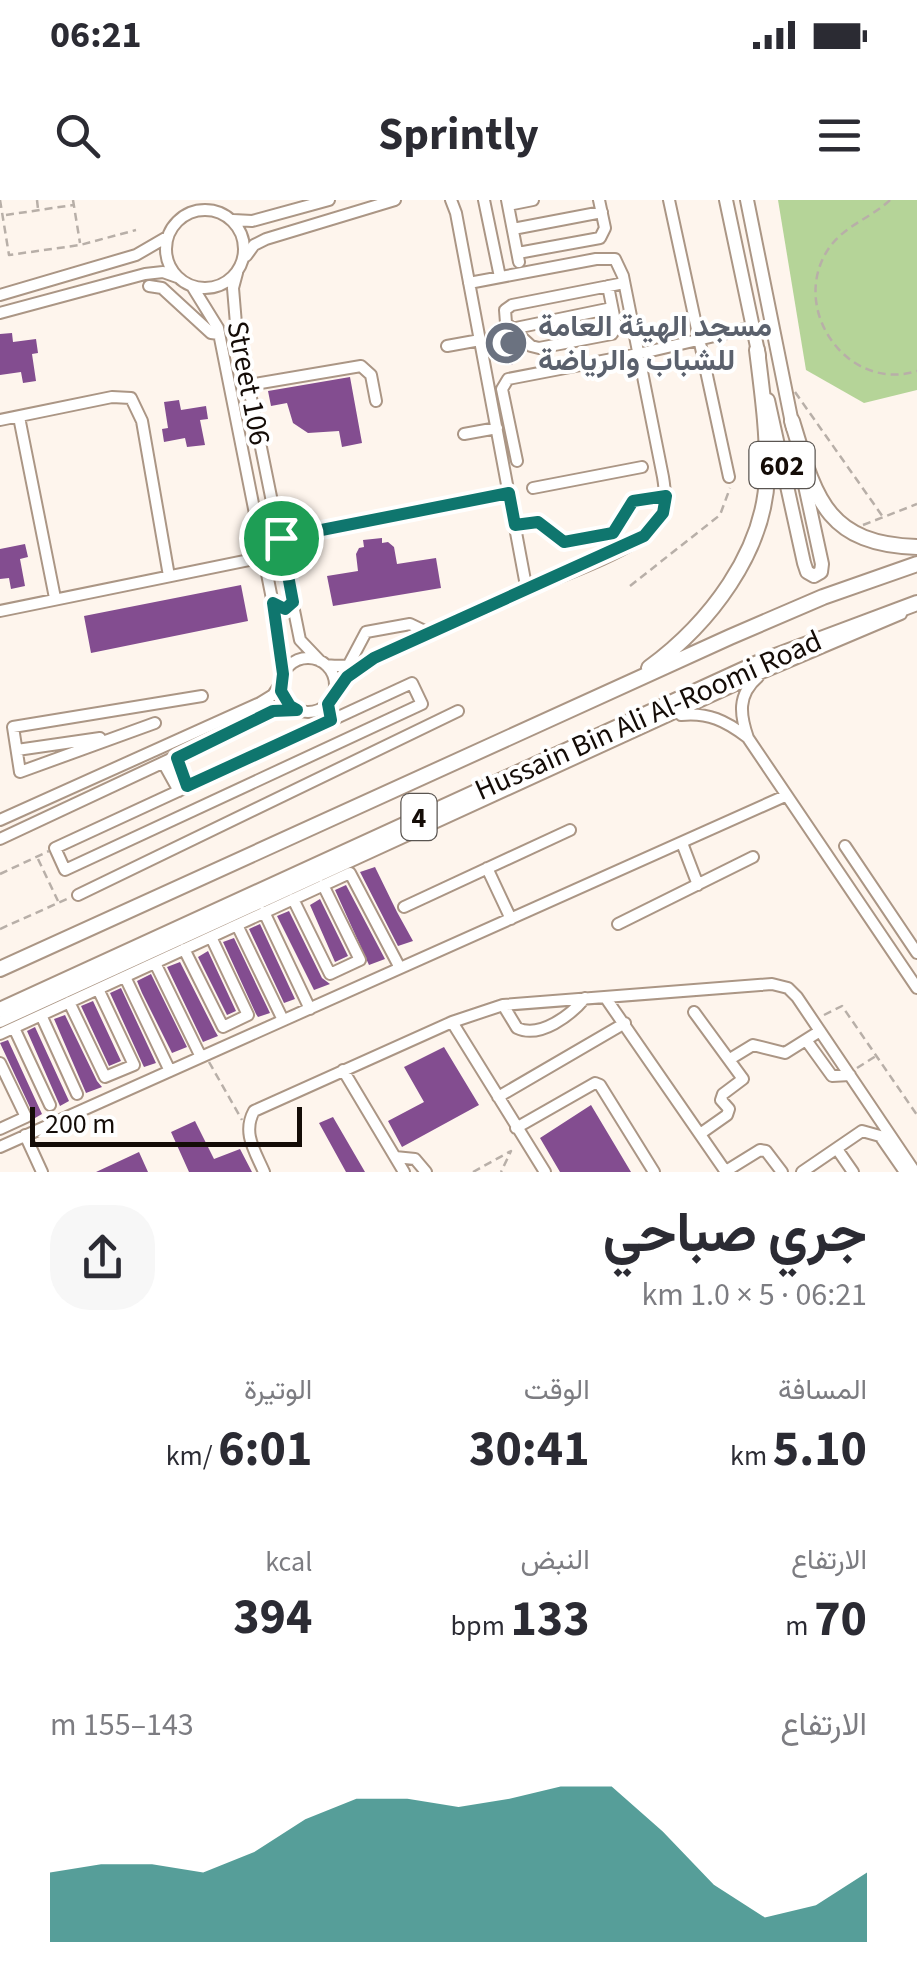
<!DOCTYPE html>
<html lang="ar">
<meta charset="utf-8">
<style>
body{margin:0;font-family:"Source Sans 3",Vazirmatn,sans-serif;background:#f7f7f7;color:#2b2b33;direction:rtl;height:100vh;display:flex;flex-direction:column;font-size:38px;white-space:nowrap}
*{box-sizing:border-box;margin:0}
p{font-size:32px;color:#7c7c81}
.icon{flex:none;width:55px;height:55px;fill:none;stroke:currentColor;stroke-width:2;stroke-linecap:round;stroke-linejoin:round}
.map{position:relative;height:972px;overflow:hidden;direction:ltr}
.details{display:flex;flex-direction:column;background:#fff;flex:1}
.details>*{flex:none}
.scale{position:absolute;left:30px;bottom:25px;width:272px;box-sizing:border-box;padding-left:10px;border:5px solid #140c07;border-top:0;font-size:28px;line-height:35px;white-space:nowrap;color:#140c07;-webkit-text-stroke:8px #fff;paint-order:stroke}
.pin{position:absolute;display:grid;place-items:center;width:85px;height:85px;color:#fff;margin:-42px;border:5px solid #fff;border-radius:50%;box-shadow:0 2px 10px #0007}
.round{display:grid;place-items:center;flex:none;width:105px;height:105px;border-radius:40px;background:#f7f7f7}
.summary{display:flex;align-items:center;justify-content:space-between;height:170px;padding:0 50px}
h1{font-size:55px;font-weight:700;line-height:75px}
.metrics{display:grid;grid-template-columns:repeat(3,1fr);gap:15px;height:170px;padding:10px 50px}
.metrics div{display:grid;align-content:center}
.metrics b{font-size:50px;font-weight:700}
.metrics small{font-size:28px;font-weight:400}
.metrics p{font-size:28px}
.chart{height:280px;padding:20px 50px}
.chart p{display:flex;justify-content:space-between}
.chart svg{width:100%;height:180px;margin-top:10px;fill:#0f766e;opacity:.7}
.status{display:flex;justify-content:space-between;align-items:center;height:70px;padding:0 50px;background:#fff;direction:ltr}
.status svg{height:28px;fill:currentColor}
header{display:flex;justify-content:space-between;align-items:center;height:130px;padding:0 50px;background:#fff;font-size:45px;font-weight:700}
.map>svg:first-child{display:block}
</style>
<div class="status"><b>06:21</b><svg viewBox="0 0 49 12"><path d="M0 12V9h3v3zM5 12V6h3v6zM10 12V3h3v9zM15 12V0h3v12zM26 1h20v11H26zM47 4h2v5h-2z"/></svg></div>
<header><svg class="icon" aria-label="menu" viewBox="0 0 24 24"><path d="M4 6h16M4 12h16M4 18h16"/></svg>Sprintly<svg class="icon" aria-label="search" viewBox="0 0 24 24"><circle cx="10" cy="10" r="6"/><path d="M15 15l6 6"/></svg></header>
<div class="map">
<svg width="917" height="972" viewBox="0 0 917 972">
<rect width="100%" height="100%" fill="#fef5ed"/>
<path fill="#b5d498" d="M 778,0 L 917,0 L 917,190 L 864,203 L 806,170 Z"/>
<path fill="#834d90" d="M 500,129 L 523,150 L 512,165 L 494,154 L 492,139 Z
M 12,133 L 13,142 L 36,139 L 38,153 L 32,154 L 36,181 L 23,183 L 21,172 L 0,175 L 0,134 Z
M 350,177 L 362,243 L 342,247 L 339,231 L 308,233 L 293,223 L 287,203 L 271,206 L 268,191 Z
M 179,200 L 181,210 L 206,206 L 208,219 L 200,220 L 205,245 L 187,247 L 185,238 L 164,242 L 162,229 L 168,228 L 164,202 Z
M 382,338 L 382,343 L 388,342 L 394,347 L 397,364 L 436,358 L 441,388 L 333,406 L 327,376 L 358,371 L 356,354 L 359,348 L 364,347 L 363,340 Z
M 25,344 L 28,357 L 20,359 L 25,386 L 11,389 L 9,378 L 0,379 L 0,349 Z
M 241,385 L 248,421 L 91,453 L 84,416 Z
M 375,667 L 397,712 L 413,741 L 398,746 L 360,672 Z
M 346,685 L 385,759 L 369,765 L 335,690 Z
M 320,699 L 348,756 L 335,762 L 310,705 Z
M 289,711 L 322,778 L 330,784 L 314,790 L 277,716 Z
M 260,724 L 295,799 L 284,803 L 249,729 Z
M 234,738 L 270,813 L 258,817 L 256,814 L 223,742 Z
M 208,751 L 236,811 L 227,815 L 198,757 Z
M 180,762 L 215,831 L 218,836 L 203,842 L 167,767 Z
M 151,774 L 187,847 L 172,853 L 142,793 L 137,781 Z
M 121,788 L 156,863 L 144,867 L 143,865 L 110,793 Z
M 93,801 L 121,861 L 109,866 L 81,806 Z
M 65,815 L 97,881 L 102,887 L 86,893 L 54,819 Z
M 35,827 L 69,901 L 60,906 L 27,831 Z
M 8,840 L 42,914 L 35,918 L 0,843 Z
M 444,847 L 479,905 L 402,947 L 388,921 L 424,902 L 404,867 Z
M 591,905 L 631,972 L 560,972 L 540,938 Z
M 333,917 L 365,972 L 346,972 L 319,923 Z
M 195,921 L 214,959 L 240,949 L 252,972 L 189,972 L 171,932 Z
M 139,952 L 148,972 L 96,972 Z"/>
<g fill="none" stroke-linecap="round" stroke-linejoin="round">
<g stroke="#ab9685" stroke-width="14">
<path id="minor" d="M 451,0 L 456,13 L 527,391
M 484,0 L 500,77
M 507,0 L 519,62
M 669,0 L 729,277
M 508,5 L 533,0
M166 49a39 39 0 1 1 78 0a39 39 0 1 1-78 0Z
M 233,20 L 252,21 L 329,0
M 513,29 L 602,12
M 518,53 L 600,38 L 605,28 L 599,0
M 246,56 L 254,45 L 266,39 L 395,0
M 237,73 L 233,88 L 236,124 L 300,440 L 320,461
M 149,86 L 162,88 L 211,133 L 219,134
M 192,86 L 218,128 L 276,419 L 283,475
M 608,86 L 616,126 L 612,134 L 539,148 L 531,146 L 506,123 L 505,110 L 512,105 L 624,83
M 0,95 L 136,55 L 167,37
M 0,113 L 145,74 L 163,72 L 177,77
M 511,129 L 612,108
M 447,146 L 480,140
M 249,185 L 361,166 L 371,175 L 376,201
M 19,217 L 55,398
M 0,220 L 112,197 L 131,198 L 142,221 L 169,376
M 464,234 L 497,228
M 517,261 L 502,189 L 508,179 L 638,154 L 753,127
M 533,288 L 642,267
M 515,325 L 538,321 L 561,342 L 610,334 L 617,330 L 633,301 L 666,296
M 281,338 L 509,293
M 0,411 L 264,357
M281 485a27 27 0 1 1 54 0a27 27 0 1 1-54 0Z
M 326,465 C 337,466 346,467 357,464 C 406,451 450,422 496,402 C 533,386 630,355 654,327 C 667,313 666,295 663,277 L 623,76 L 615,59 L 596,59 L 469,83
M 348,466 L 366,432 L 410,424 L 431,434
M 758,477 C 737,495 740,515 748,538 L 917,788
M 412,483 L 422,504 L 65,670 L 55,648 Z
M 336,491 L 347,477 L 363,466
M 681,515 C 708,512 726,521 747,537
M 155,523 L 20,572 L 13,527 L 202,496
M 17,550 L 100,538
M 177,558 L 187,586
M 164,564 L 179,591
M 0,620 L 260,503 L 273,495 L 281,483
M 0,639 L 273,511 L 297,510
M 682,643 L 698,685
M 845,646 L 917,753
M 487,668 L 511,719
M 78,695 L 458,511
M 293,699 L 330,774 L 360,760 L 323,685
M 404,707 L 570,630
M 264,712 L 310,809
M 618,724 L 753,657
M 237,725 L 283,820
M 184,749 L 223,827 L 248,815 L 211,737
M 155,763 L 201,857
M 125,777 L 170,871
M 605,797 L 726,972
M 69,802 L 105,877 L 134,865 L 98,789
M 503,805 L 517,828 C 540,839 571,815 585,798
M 694,812 L 743,879 L 723,894 L 721,900 L 729,909 L 727,915 L 700,934
M 41,815 L 77,894
M 0,822 L 764,472 L 901,414
M 452,822 L 545,972
M 14,828 L 50,905
M 0,834 L 350,673 L 400,768
M 806,840 L 832,876 L 850,875
M 730,859 L 753,845 L 785,853 L 820,831
M 0,863 L 26,917 L 0,929
M 343,870 L 404,972
M 498,897 L 625,823
M 516,928 L 595,883 L 600,885 L 654,972
M 25,935 L 42,972
M 0,947 L 785,596
M 837,949 L 853,972
M 395,957 L 415,959 L 426,972
M 726,971 L 760,950 L 766,951 L 782,972
M 264,972 C 255,951 242,933 254,911 L 452,822 L 503,805 L 772,784 L 788,788 L 797,797 L 915,972
M 802,972 L 862,931 L 880,936 L 905,972"/>
</g>
<g stroke="#ab9685" stroke-width="16">
<path id="major" d="M 726,0 L 759,156
M 747,0 L 793,228
M 768,200 L 804,363 L 807,372 L 814,376 L 821,372 L 822,364 L 801,267"/>
</g>
<g stroke="#ab9685" stroke-width="18">
<path id="highway" d="M 792,221 C 815,297 825,344 917,347
M 649,468 C 709,424 765,352 767,275 C 768,233 762,191 757,150
M 0,769 L 730,437 L 823,397 L 917,364
M 0,810 L 762,461 L 917,403"/>
</g>
<path stroke="#b8afa8" stroke-width="2.5" stroke-dasharray="8 5" stroke-linecap="butt" d="M 0,0 L 9,55 L 80,45 L 136,30
M 37,0 L 38,9
M 73,0 L 80,43
M 890,0 C 871,18 844,26 829,48 C 788,108 847,193 917,171
M 6,15 L 73,5
M 795,192 L 883,317
M 863,325 L 917,304
M 630,386 L 720,315 L 730,288
M 38,659 L 58,701
M 0,674 L 49,651
M 0,729 L 67,699
M 824,815 L 842,806 L 917,915
M 209,862 L 242,920
M 857,868 L 876,856
M 473,972 L 511,951 L 501,972"/>
<use href="#minor" stroke="#fff" stroke-width="10"/>
<use href="#major" stroke="#fff" stroke-width="12"/>
<use href="#highway" stroke="#fff" stroke-width="14"/>
</g>
<g fill="none" stroke-linecap="round" stroke-linejoin="round">
<g stroke="#fff" stroke-width="20">
<path id="route" d="M 509,293 L 515,325 L 538,322 L 564,342 L 613,333 L 633,301 L 666,296 L 663,313 L 644,336 L 374,458 L 347,477 L 328,504 L 331,520 L 187,586 L 177,558 L 273,511 L 297,510 L 290,506 L 281,491 L 283,474 L 273,403 L 285,409 L 293,402 L 281,338 Z"/>
</g>
<use href="#route" stroke="#0f766e" stroke-width="12"/>
</g>
<defs>
<g id="mosque-disc" transform="scale(2.25)"><circle r="9.5" fill="#6b7280" stroke="#fff"/><path d="M3.5-4.9A6 6 0 1 0 3.5 4.9A5 5 0 1 1 3.5-4.9Z" fill="#fff"/></g>
</defs>
<g fill-rule="evenodd">
<use href="#mosque-disc" x="506" y="143"/>
</g>
<g text-anchor="middle" stroke-width="8" stroke-linejoin="round" paint-order="stroke">
<g fill="#fff" stroke="#5a5551" stroke-width="2.5">
<rect x="749.5" y="242" width="65" height="46" rx="8"/>
<rect x="401.5" y="594" width="35" height="46" rx="8"/>
</g>
<g font-size="28" font-weight="bold" fill="#140c07">
<text x="782" y="275">602</text>
<text x="419" y="627">4</text>
</g>
<g font-size="30" font-weight="bold" fill="#5b616d" stroke="#fff" text-anchor="start">
<text x="538" y="136">مسجد الهيئة العامة<tspan x="538" dy="34">للشباب والرياضة</tspan></text>
</g>
<g font-size="30" fill="#140c07" stroke="#fff">
<text transform="translate(249 183) rotate(79)" y="10">Street 106</text>
<text transform="translate(648 515) rotate(-24)" y="10">Hussain Bin Ali Al-Roomi Road</text>
</g>
</g>
</svg>
<div class="scale">200 m</div>
<div class="pin" style="left:281px;top:338px;background:#1e9e55"><svg class="icon" aria-label="arrive" viewBox="0 0 24 24"><path d="M6 21V4h12l-3 4 3 4H6"/></svg></div>
</div>
<section class="details">
<div class="summary"><div><h1>جري صباحي</h1><p>06:21 · 5 × 1.0 km</p></div><a class="round"><svg class="icon" aria-label="share" viewBox="0 0 24 24"><path d="M12 15V3M7 8l5-5 5 5M5 13v7h14v-7"/></svg></a></div>
<div class="metrics">
<div><p>المسافة</p><b>5.10<small> km</small></b></div>
<div><p>الوقت</p><b>30:41</b></div>
<div><p>الوتيرة</p><b>6:01<small> /km</small></b></div>
</div>
<div class="metrics">
<div><p>الارتفاع</p><b>70<small> m</small></b></div>
<div><p>النبض</p><b>133<small> bpm</small></b></div>
<div><p>kcal</p><b>394</b></div>
</div>
<div class="chart"><p><span>الارتفاع</span>143–155 m</p>
<svg viewBox="0 0 160 44" preserveAspectRatio="none"><path d="M0 44V27L10 25L20 25L30 27L40 22L50 14L60 9L70 9L80 11L90 9L100 6L110 6L120 17L130 30L140 38L150 35L160 27V44z"/></svg>
</div>
</section>
